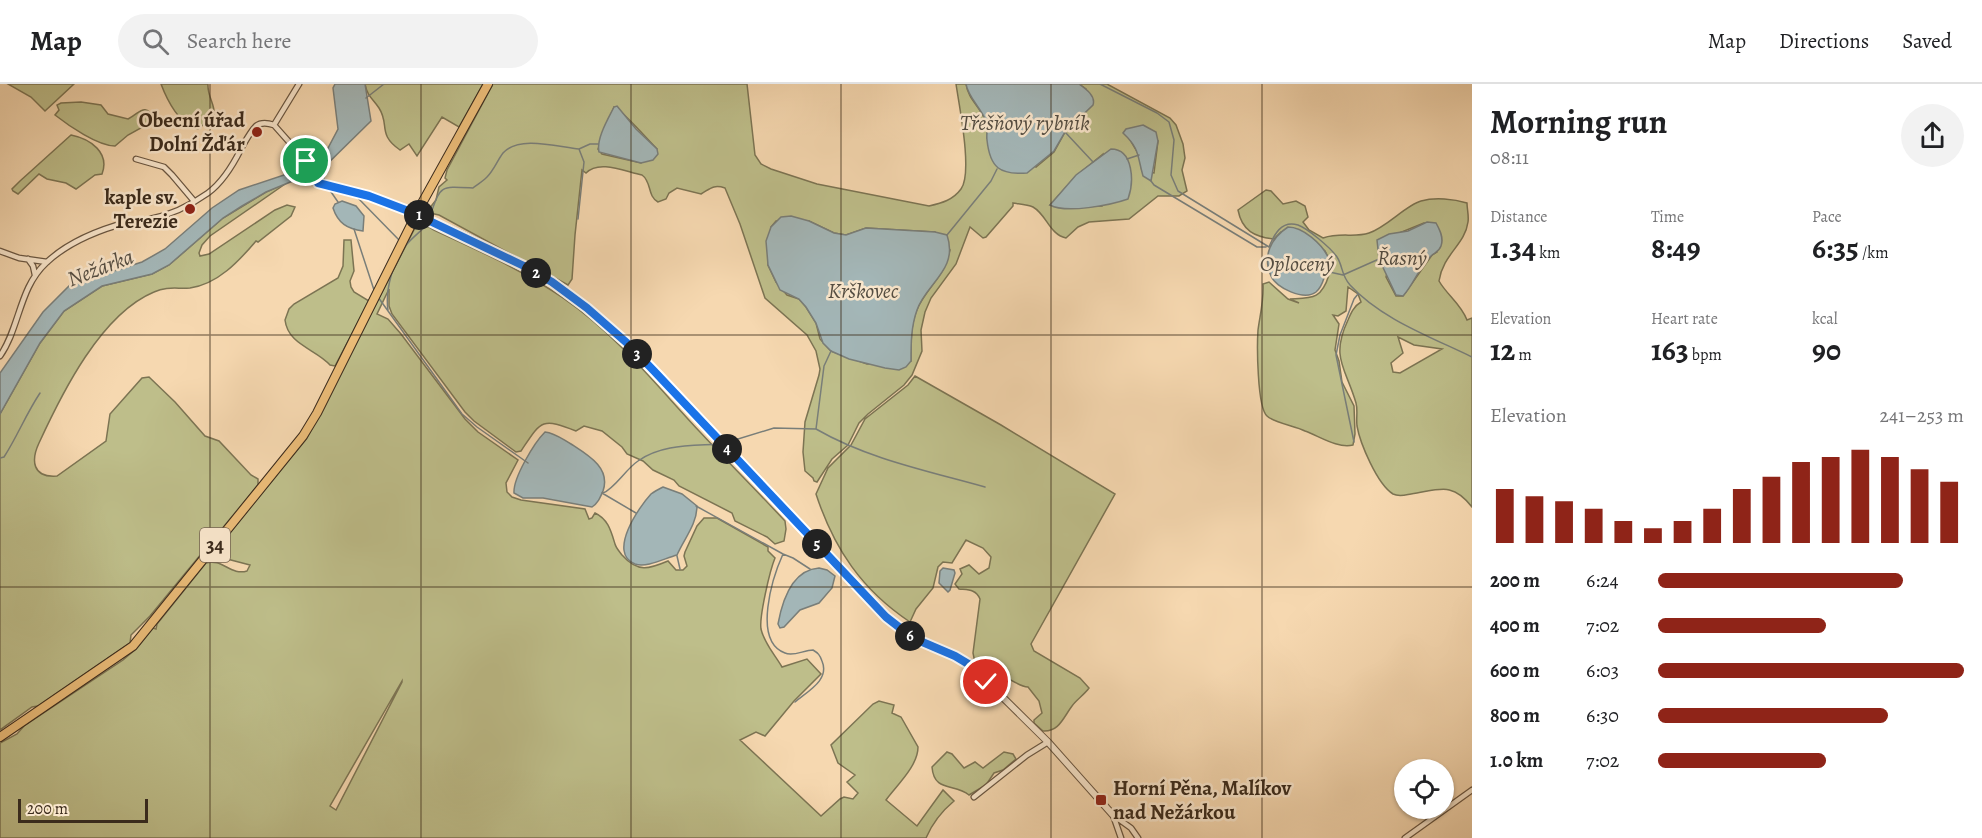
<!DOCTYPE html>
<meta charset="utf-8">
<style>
body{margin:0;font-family:Alegreya,serif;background:#f2f2f2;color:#202124;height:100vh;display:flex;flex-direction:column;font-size:22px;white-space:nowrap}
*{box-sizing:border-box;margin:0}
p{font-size:20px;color:#757577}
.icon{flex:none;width:33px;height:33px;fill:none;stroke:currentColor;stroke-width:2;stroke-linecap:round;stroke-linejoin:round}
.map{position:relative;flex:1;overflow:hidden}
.panel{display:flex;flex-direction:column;background:#fff;width:510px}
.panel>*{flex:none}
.buttons{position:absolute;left:1394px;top:675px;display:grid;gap:12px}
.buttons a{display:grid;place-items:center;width:60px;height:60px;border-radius:50%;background:#fff;box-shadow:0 2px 4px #0004;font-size:30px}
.scale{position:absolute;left:18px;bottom:15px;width:130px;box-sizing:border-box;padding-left:6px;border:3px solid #3b2b1c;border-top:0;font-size:16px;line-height:21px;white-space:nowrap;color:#3b2b1c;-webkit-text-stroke:4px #f9e6cc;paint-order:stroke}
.pin{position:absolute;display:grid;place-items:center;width:51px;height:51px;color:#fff;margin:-26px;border:3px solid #fff;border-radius:50%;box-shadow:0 2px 6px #0007}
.km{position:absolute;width:30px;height:30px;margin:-15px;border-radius:50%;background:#222;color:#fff;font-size:16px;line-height:30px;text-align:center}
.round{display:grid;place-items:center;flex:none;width:63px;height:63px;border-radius:32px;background:#f2f2f2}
.summary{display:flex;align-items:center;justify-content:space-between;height:102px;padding:0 18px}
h1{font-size:33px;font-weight:600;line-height:45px}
.stats{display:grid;grid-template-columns:repeat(3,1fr);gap:9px;height:102px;padding:6px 18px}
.stats div{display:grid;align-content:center}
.stats b{font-size:30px;font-weight:600}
.stats small{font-size:16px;font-weight:400}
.stats p{font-size:16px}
.chart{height:168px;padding:12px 18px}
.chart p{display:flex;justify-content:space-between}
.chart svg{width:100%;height:108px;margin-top:6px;stroke:#8f2418;stroke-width:6}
ul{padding:0 18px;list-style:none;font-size:20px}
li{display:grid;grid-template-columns:96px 72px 1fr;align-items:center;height:45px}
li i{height:15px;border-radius:8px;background:#8f2418}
header{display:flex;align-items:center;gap:36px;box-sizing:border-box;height:84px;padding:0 30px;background:#fff;border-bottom:2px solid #e0e0e0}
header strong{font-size:28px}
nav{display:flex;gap:33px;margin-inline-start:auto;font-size:21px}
.search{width:420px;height:54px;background:#f2f2f2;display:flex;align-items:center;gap:15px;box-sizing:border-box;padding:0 21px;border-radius:33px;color:#757577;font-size:22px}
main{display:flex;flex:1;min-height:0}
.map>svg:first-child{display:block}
</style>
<header>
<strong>Map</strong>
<div class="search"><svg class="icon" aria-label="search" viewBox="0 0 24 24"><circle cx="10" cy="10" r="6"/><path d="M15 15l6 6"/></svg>Search here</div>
<nav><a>Map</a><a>Directions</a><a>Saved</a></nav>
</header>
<main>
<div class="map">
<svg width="1472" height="754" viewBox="0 0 1472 754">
<rect width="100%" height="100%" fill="#f6d8b0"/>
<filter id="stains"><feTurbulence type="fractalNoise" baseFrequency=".00333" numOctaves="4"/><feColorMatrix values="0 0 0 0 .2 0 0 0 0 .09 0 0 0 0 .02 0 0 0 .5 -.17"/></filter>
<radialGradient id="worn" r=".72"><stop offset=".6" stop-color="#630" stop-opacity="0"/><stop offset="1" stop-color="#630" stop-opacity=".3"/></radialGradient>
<path fill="#bebe8a" stroke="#7c7453" stroke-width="1.5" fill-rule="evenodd" d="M 8,0 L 74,0 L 45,27 L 31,13 Z
M 161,0 L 208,0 C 207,13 217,22 213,33 L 198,45 C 180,42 167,16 161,0 Z
M 365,0 L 483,0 L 459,43 L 442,33 L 417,72 L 409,60 L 400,66 C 377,50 390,41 379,24 C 373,15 367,12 365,0 Z
M 493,0 L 747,0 L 755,71 L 761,80 L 771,85 L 817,100 L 929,122 C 942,119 953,116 961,105 C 973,89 959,21 956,0 L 966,0 C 969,21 990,27 987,54 L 1036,83 L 1054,68 L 1065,48 L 1075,38 L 1086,5 L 1079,0 L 1107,0 L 1170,34 L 1176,41 L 1183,60 L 1185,74 L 1182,86 L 1187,107 L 1179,112 L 1158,112 L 1129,135 L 1089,138 L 1078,143 L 1066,154 C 1049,150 1047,131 1033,123 C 1027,120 1019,120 1013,119 L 1013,122 L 986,153 L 983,154 L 970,143 L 956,180 L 931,214 L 925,228 L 921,246 L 922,267 L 912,291 L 904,301 L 868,330 L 859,339 L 848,361 L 832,375 L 817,398 L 814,397 L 813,394 L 805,387 L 803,368 L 805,338 L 819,291 L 820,285 L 816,267 L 807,251 L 765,214 L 740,140 L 725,104 C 713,100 710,105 701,110 L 677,104 L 669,109 L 666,115 L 658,118 C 647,112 652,98 642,91 C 626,88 599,75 586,89 L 582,86 L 575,151 L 572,195 L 568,201 L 439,131 L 430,129 L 429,125 L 436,116 L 439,103 L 447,96 L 445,94 L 447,86 ZM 614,23 C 622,26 648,56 657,65 L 641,79 L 602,70 L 598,65 ZM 1129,54 L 1158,57 L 1154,89 L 1142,87 L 1139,71 ZM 1103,70 L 1102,122 L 1072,123 L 1050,121 L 1076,92 ZM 776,137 L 809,137 L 834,149 L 846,151 L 866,144 L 935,148 L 950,166 C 943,193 935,195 922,216 C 910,234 911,256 911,277 L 867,280 L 831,267 L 820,255 L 816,239 L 806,223 L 799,215 L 787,211 L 776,198 L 768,181 L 771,143 Z
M 81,18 L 101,21 L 108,30 L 128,35 C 142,28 142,18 157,35 L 128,51 L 115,62 C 98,62 69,42 55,31 L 59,26 L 57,21 L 61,19 Z
M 71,51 C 91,55 110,69 102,90 L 95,91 L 76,105 L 66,99 L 47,95 L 39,90 L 18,110 L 13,107 L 12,105 L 20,97 Z
M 288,98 L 210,152 L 202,161 L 199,169 L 200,172 L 209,170 L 275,126 L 287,121 L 295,123 L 291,132 L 258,158 L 256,157 C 239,177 218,200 190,204 C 177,205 167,202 154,208 C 101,230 62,309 39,359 C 31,376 32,394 57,392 L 106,357 L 110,330 L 142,294 L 149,293 L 175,318 L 205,352 L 219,357 L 251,391 L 258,395 L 258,401 L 150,532 L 131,551 L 130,559 L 38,622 L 32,623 L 0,646 L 0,330 L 40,259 L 64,227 L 102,202 L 152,190 L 169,181 L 223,134 L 266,108 Z
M 1266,106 L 1271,107 L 1283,120 L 1296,117 L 1305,122 L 1308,133 L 1303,138 L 1309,146 L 1323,154 C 1341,148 1354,154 1369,149 C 1387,143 1406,121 1421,117 C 1435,113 1454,115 1467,119 C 1467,125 1469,132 1468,138 C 1465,161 1443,170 1439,197 C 1447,211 1461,220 1467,236 L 1472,234 L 1472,423 C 1452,397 1439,406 1411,410 C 1405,411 1399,413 1393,410 C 1377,400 1360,359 1357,342 C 1356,334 1358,326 1356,319 C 1346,284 1330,274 1348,236 C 1351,229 1354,222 1361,218 L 1358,210 L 1348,203 L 1346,227 L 1338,232 L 1333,231 L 1339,240 L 1335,266 L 1339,277 L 1342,298 L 1354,322 L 1355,350 L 1353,361 C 1338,365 1319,352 1305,347 C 1296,342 1274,339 1267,332 C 1257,323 1257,261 1258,246 C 1260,231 1264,216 1263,200 L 1269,198 L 1288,215 L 1299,219 L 1290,215 C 1312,214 1321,216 1329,191 L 1325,187 L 1328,173 L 1325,167 L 1301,147 L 1281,148 L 1274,155 C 1255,153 1242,147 1238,126 ZM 1424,139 L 1437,168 L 1432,171 L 1403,212 L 1396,212 L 1386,193 L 1399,149 ZM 1398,253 L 1414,261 L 1442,265 L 1400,289 L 1393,288 L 1391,279 L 1403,269 Z
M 420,140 L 424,140 L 434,146 C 479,167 523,186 563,214 C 617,251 656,301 700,348 C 728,378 757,407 785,437 L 786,445 L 784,457 L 775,460 L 767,453 L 735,437 L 732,429 L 679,402 L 674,396 L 653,386 L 643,377 L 627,370 L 622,363 L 602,347 L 584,342 L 576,347 C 541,333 541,337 521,367 L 516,368 L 474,337 L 465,328 L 392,230 L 389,222 L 389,205 L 377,230 L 388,235 L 401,250 L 465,335 L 478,348 L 518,376 L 506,399 L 507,408 L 512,413 L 521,416 L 585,425 L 589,435 L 592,434 L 595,429 C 608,435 611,447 615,460 C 616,464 619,467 622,471 C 638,489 649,485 668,477 L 676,486 L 683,486 L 687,482 L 684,472 L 685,468 L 697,442 L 704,434 L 717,434 L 768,463 L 768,467 L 775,474 C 770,486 759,533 761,545 C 764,559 775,571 782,583 L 807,575 L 821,590 L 794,617 L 765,652 L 756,648 L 740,656 L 821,732 L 840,715 L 844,713 L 853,715 L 858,709 L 847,698 L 855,691 L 838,679 L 831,661 L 873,620 L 879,617 L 894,621 L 892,629 L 901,633 L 918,663 C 918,682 897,701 886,716 L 917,742 L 943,706 L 954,717 C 942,727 932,740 926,754 L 0,754 L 0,659 L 17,650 L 24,642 L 123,576 L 136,565 L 153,544 L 156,545 L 157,540 L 206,479 C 222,474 231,492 247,487 L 250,481 L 212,471 L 307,354 L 416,142 ZM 402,597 L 402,598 L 336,726 L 330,722 Z
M 344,156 L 351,156 L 354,187 L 350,197 L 351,203 L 354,208 L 369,217 L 335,282 L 330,281 C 316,265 288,261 285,236 L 289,225 L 294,220 L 338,194 L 343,182 Z
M 915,292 L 1001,341 L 1115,410 L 1031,560 L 1034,567 L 1080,594 L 1089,604 C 1084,611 1076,616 1072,622 C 1063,634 1059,648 1043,647 L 1034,639 L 1034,636 L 1042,629 L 1039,617 L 1028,603 C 1016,602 1006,590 995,590 C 991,590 988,592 985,593 L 974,574 L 973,569 L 980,515 C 976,505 968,506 959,505 L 955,500 L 962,490 L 960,485 L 969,481 L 979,490 L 989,484 L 991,473 L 983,464 L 966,456 L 952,479 L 943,478 L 938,483 L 933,504 L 916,525 L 910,538 C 862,506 834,465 816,410 L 828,384 L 851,361 L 865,335 L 908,301 Z
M 947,668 L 952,670 L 964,684 L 975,678 L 983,684 L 1004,668 L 1013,670 L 1016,675 L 1003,686 L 994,689 L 986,701 L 969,711 C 955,699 934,709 932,683 Z"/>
<path fill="#a3b6b7" stroke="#797e79" stroke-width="1.5" d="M 335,0 L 365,0 L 371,37 L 322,85 L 266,108 L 242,122 L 223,134 L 169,181 L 152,190 L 102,202 L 64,227 L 40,259 L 0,330 L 0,289 L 43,228 L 70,201 L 142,178 L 165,165 L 212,124 L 239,106 L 293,88 L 311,79 L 328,64 L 338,45 L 333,4 Z
M 1079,0 C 1086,5 1096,12 1093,21 L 1065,48 L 1054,67 L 1027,89 C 1000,91 990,84 987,56 C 986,49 989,43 986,37 C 981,24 968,13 966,0 Z
M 617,22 L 636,45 L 657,65 L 658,70 L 653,76 L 641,79 L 599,68 C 596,55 608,35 614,23 Z
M 1143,41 L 1156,48 L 1158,57 L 1151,97 L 1143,92 C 1137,71 1140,65 1123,49 L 1126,45 Z
M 1111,65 C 1134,65 1134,99 1128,115 C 1111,121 1066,130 1050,121 L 1076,91 Z
M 342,117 L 356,122 L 364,132 L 363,147 C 347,145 338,139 333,124 L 335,120 Z
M 791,132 L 809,137 L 834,149 L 846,151 L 866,144 L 935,148 L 947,151 C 959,186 926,199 917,226 C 911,243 911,259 911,277 L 906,283 L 899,286 L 885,284 L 849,275 L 831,267 L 823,259 L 816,239 L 806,223 L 799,215 L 780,206 L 768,181 L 766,157 L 771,143 L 781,133 Z
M 1427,138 L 1436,139 C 1440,146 1444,154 1441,162 C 1439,168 1435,168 1431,172 C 1419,183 1414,200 1403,212 L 1396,211 L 1379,175 L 1377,156 L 1389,150 L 1408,147 Z
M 1288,143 C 1303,143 1322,160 1328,173 C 1326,184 1325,200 1316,208 C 1304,217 1276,204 1271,192 C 1262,172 1271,154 1288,143 Z
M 545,348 C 555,349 562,355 571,360 C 588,371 611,384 603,407 C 600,414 598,419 592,423 L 543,414 L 523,414 L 514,409 C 513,394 534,359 545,348 Z
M 663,403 L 682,410 L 697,422 C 697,440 684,455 677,471 C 665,474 647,484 635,480 C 607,469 639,423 651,410 C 655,407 659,405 663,403 Z
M 819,484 L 827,486 L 835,492 L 832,504 L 819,519 L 800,526 L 784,543 L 780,544 L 778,540 C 782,518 791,486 819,484 Z
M 943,484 L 954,486 L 955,489 L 950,506 L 948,508 L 939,499 L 940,487 Z"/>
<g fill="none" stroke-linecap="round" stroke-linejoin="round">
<path stroke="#797e79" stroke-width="1.5" d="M 1100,0 L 1157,29 L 1169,38 L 1174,56 L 1171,91 L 1178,107 L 1269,163 C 1274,151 1281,136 1298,141 C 1307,144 1331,164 1337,173 C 1343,182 1341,191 1350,201 C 1381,235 1431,253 1472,273
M 366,14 L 384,0
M 1065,48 L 1093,78
M 579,65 L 590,60 L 598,60
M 1127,75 L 1139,71
M 319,86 L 326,98
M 1151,97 L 1154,101 L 1257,163 L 1266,163
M 329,104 L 356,112 L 400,157
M 329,105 L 338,118
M 430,132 C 441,101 439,102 473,104 C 477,101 483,97 487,93 C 494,86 497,77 503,69 C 519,51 558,63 579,65 L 584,78 L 578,135
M 354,145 L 374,206
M 947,151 L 991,97 L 997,85
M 1325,187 L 1343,191 L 1379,175
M 378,213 L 462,330 L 477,343 L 528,379
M 388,226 C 385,207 393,175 407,160 C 413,153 421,147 428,140 L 429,137
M 816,345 C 868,375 928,387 985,403
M 1354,358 L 1336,271 L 1340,251 L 1354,215 L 1358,210
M 725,359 L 774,344 L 816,345 L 824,282 L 831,267
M 0,374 L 4,373 C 17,353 26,330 40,309
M 602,409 L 636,429
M 603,409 C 614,405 626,385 638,377 C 662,360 692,362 720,360
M 696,422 L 783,470 C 773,492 752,557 785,569 C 793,573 804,566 813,566 C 818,569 820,571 822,577 C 830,596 808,607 795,618
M 783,470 L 793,474 L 810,485
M 677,472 L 680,485"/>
<g stroke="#6a5641" stroke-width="7">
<path id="minor" d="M 274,41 L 299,0
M 136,75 L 164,83 L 172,91 L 194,117
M 0,167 L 19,174 L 47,178
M 28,175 L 33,182 L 35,191
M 0,272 C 20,243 19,204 46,179 C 68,158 98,146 128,138 C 135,136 143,137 150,135 C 171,131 191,121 208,109 C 223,98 233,81 241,65 C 245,58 250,48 256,42 C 261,38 268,39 274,41 L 306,77 L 318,99 L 370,112 L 417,130
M 974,713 L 1027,671 L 1048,658
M 1113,731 L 1131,744 L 1138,754
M 1113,731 L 1121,754
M 1405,754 L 1472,706"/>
</g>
<g stroke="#6a5641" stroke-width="8">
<path id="tertiary" d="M 417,130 C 463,151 511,171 553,199 C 590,224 622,255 654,287 L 886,533 C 911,556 942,563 970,581 L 1048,658 L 1113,731"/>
</g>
<g stroke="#3b2b1c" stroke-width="10">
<path id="primary" d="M 0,653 L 133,562 L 303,352 L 317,329 L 421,121 L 488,0"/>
</g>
<use href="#minor" stroke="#f9e6cc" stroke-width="4.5"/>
<use href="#tertiary" stroke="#f9e6cc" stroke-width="6"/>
<use href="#primary" stroke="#ebbc78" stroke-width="8"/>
</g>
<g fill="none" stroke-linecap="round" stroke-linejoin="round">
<g stroke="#fff" stroke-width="12">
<path id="route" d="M 306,77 L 318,99 L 369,112 L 411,128 L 526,183 L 552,198 L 587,224 L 627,259 L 654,287 L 886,533 L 913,554 L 955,572 L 970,581 L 986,598"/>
</g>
<use href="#route" stroke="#1a73e8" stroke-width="8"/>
</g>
<path fill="none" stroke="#3b2b1c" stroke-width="1.5" stroke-opacity="0.55" d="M 210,0 L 210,754M 421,0 L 421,754M 631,0 L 631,754M 841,0 L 841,754M 1051,0 L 1051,754M 1262,0 L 1262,754M 0,251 L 1472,251M 0,503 L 1472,503"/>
<g fill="#8f2418" stroke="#f9e6cc" stroke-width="2">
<circle cx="257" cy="48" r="6"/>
<circle cx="190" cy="125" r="6"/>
<rect x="1095" y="710" width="12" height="12" rx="3"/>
</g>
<g text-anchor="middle" stroke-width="5" stroke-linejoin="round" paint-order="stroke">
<rect fill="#f9e6cc" stroke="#746351" stroke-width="1.5" x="200" y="444" width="30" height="34" rx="4.5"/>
<g font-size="20" font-weight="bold" fill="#3b2b1c">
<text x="215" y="468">34</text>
</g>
<g font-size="21" font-weight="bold" fill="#3b2b1c" stroke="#f9e6cc" text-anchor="end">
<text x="245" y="43">Obecní úřad<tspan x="245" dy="24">Dolní Žďár</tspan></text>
<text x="178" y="120">kaple sv.<tspan x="178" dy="24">Terezie</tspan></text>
<text x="1113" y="711" text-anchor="start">Horní Pěna, Malíkov<tspan x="1113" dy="24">nad Nežárkou</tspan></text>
</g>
<g font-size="22" font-style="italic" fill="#554e43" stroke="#f9e6cc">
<text x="1025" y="46">Třešňový rybník</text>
<text x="1402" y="181">Řasný</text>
<text x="1297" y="187">Oplocený</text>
<text transform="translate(100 183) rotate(-21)" y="8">Nežárka</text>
<text x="863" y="214">Krškovec</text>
</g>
</g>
<rect width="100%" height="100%" filter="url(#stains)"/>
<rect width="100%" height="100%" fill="url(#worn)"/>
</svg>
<div class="buttons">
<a><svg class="icon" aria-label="locate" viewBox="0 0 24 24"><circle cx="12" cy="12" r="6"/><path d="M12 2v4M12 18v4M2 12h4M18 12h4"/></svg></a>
</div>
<div class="scale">200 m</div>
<div class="pin" style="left:306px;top:77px;background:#1e9e55"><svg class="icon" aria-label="arrive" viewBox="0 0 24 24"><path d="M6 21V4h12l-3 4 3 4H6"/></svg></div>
<div class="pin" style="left:986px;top:598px;background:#d93025"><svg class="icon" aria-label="check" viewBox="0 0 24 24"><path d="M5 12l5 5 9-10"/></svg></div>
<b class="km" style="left:419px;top:131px">1</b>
<b class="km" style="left:536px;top:189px">2</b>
<b class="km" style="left:637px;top:270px">3</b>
<b class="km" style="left:727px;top:365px">4</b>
<b class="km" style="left:817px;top:460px">5</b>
<b class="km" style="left:910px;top:552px">6</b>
</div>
<section class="panel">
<div class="summary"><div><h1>Morning run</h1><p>08:11</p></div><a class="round"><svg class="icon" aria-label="share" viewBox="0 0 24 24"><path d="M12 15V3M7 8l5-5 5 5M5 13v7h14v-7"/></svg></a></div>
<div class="stats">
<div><p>Distance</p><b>1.34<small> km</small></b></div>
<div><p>Time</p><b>8:49</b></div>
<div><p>Pace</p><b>6:35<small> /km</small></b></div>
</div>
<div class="stats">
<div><p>Elevation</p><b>12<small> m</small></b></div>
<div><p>Heart rate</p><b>163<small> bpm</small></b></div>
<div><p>kcal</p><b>90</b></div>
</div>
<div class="chart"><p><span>Elevation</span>241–253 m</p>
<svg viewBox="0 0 160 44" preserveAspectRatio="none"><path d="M5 44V22M15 44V25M25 44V27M35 44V30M45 44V35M55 44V38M65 44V35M75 44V30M85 44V22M95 44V17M105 44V11M115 44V9M125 44V6M135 44V9M145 44V14M155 44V19"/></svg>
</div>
<ul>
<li><b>200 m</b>6:24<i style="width:80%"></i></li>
<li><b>400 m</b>7:02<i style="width:55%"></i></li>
<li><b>600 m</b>6:03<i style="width:100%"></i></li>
<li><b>800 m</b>6:30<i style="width:75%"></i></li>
<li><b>1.0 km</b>7:02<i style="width:55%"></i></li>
</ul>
</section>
</main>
